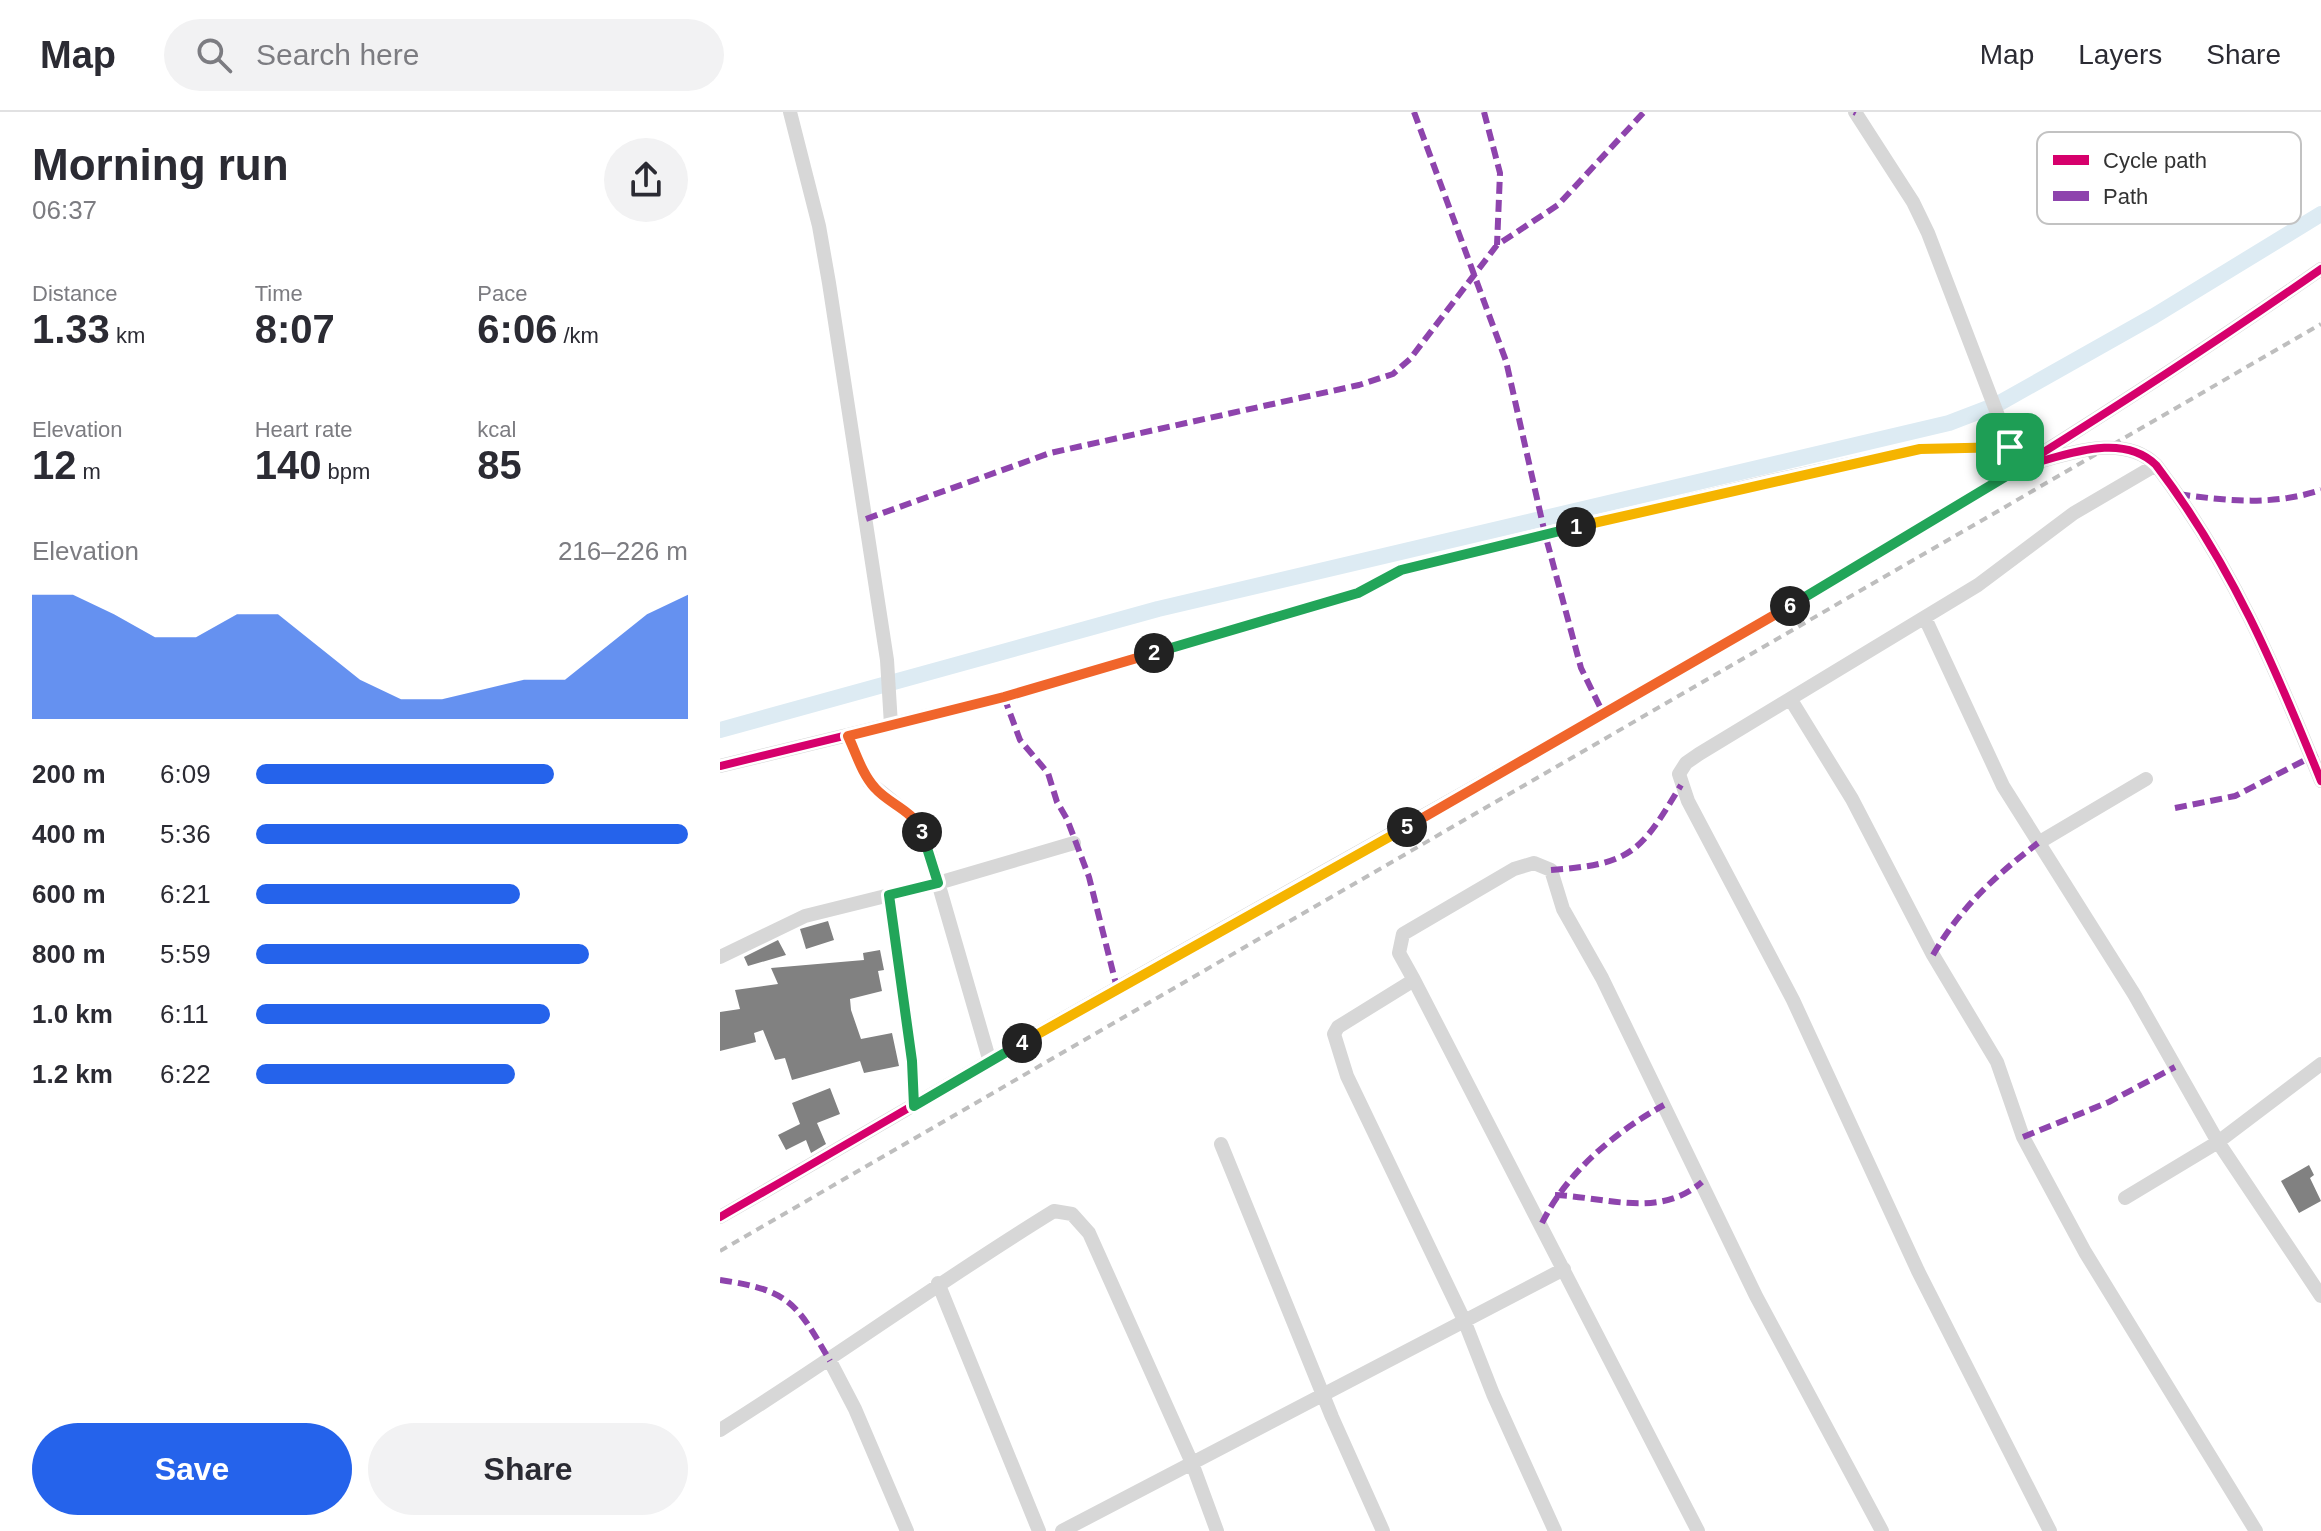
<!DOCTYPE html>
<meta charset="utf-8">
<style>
body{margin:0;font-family:Arial,sans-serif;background:#f2f2f3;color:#2b2b33;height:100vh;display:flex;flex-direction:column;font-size:30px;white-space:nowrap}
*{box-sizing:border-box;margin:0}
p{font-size:26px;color:#7c7c81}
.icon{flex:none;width:44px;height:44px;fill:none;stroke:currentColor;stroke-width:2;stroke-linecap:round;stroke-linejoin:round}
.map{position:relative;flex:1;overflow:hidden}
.panel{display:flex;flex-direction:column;background:#fff;width:720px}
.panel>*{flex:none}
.pin{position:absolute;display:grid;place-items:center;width:68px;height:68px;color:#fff;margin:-34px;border-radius:16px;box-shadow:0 4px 12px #0006}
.km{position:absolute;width:40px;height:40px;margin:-20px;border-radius:50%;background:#222;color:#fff;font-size:22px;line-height:40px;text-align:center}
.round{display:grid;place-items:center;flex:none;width:84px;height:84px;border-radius:42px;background:#f2f2f3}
.head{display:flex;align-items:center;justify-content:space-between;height:136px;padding:0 32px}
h1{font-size:44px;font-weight:700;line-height:60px}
.stats{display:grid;grid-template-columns:repeat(3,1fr);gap:12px;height:136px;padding:8px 32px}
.stats div{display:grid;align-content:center}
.stats b{font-size:40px;font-weight:700}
.stats small{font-size:22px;font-weight:400}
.stats p{font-size:22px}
.chart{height:224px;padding:16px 32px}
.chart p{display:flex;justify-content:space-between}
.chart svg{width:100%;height:144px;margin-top:8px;fill:#2563eb;opacity:.7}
.primary-button{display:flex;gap:16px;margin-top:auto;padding:16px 32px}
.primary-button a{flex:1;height:92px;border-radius:48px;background:#2563eb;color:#fff;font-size:32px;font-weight:700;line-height:92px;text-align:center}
.primary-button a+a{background:#f2f2f3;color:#2b2b33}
ul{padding:0 32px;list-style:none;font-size:26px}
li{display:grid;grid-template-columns:128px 96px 1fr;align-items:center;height:60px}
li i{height:20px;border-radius:10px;background:#2563eb}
header{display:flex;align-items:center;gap:48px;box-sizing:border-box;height:112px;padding:0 40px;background:#fff;border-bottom:2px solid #e1e1e2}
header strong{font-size:38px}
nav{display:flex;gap:44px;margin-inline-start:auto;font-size:28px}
.search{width:560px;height:72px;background:#f2f2f3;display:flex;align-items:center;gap:20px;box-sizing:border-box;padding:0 28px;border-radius:44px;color:#7c7c81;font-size:30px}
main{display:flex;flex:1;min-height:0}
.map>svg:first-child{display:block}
</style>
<header>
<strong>Map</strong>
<div class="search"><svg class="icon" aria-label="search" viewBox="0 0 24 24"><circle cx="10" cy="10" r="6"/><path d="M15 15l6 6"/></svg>Search here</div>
<nav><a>Map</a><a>Layers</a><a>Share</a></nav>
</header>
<main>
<section class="panel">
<div class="head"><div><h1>Morning run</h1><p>06:37</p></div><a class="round"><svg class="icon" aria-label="share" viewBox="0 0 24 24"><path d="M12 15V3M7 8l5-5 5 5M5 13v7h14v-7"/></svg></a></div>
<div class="stats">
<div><p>Distance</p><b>1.33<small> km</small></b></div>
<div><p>Time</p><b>8:07</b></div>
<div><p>Pace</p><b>6:06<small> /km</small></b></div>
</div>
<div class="stats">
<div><p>Elevation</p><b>12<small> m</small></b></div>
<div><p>Heart rate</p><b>140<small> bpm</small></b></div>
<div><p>kcal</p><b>85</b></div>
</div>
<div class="chart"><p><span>Elevation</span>216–226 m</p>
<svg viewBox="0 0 160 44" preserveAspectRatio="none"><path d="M0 44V6L10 6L20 12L30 19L40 19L50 12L60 12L70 22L80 32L90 38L100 38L110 35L120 32L130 32L140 22L150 12L160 6V44z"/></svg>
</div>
<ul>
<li><b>200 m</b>6:09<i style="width:69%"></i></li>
<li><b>400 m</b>5:36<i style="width:100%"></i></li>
<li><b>600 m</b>6:21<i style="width:61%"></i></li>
<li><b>800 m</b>5:59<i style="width:77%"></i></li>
<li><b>1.0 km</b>6:11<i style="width:68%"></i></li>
<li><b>1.2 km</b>6:22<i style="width:60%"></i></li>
</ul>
<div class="primary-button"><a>Save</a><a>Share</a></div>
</section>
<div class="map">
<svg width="1601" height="1419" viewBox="0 0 1601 1419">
<rect width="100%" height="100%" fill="#fff"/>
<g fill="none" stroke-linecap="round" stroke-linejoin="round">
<path stroke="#ddebf3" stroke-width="16" d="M 0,618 L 438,497 L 1229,311 L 1276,293 L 1434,204 L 1601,102"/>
</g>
<path fill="#818181" d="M 108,809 L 114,828 L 86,837 L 80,817 Z
M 58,828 L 66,843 L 28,854 L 24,845 Z
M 160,838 L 164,858 L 158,859 L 162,879 L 130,887 L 131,898 L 141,927 L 172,921 L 179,954 L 144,961 L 140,949 L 72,968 L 65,946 L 55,948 L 43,918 L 34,921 L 36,930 L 0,939 L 0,900 L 20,897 L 15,878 L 58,872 L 51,856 L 144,848 L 143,841 Z
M 110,976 L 120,1002 L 97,1011 L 106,1032 L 91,1041 L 86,1028 L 66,1038 L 58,1023 L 80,1012 L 72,991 Z
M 1589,1053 L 1594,1063 L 1590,1066 L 1601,1089 L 1579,1101 L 1561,1069 Z"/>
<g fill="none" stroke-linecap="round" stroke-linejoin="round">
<path stroke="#d7d7d7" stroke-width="14" d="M 70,0 L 99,114 L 109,171 L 167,548 L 171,613
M 1135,0 L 1193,90 L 1208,121 L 1290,335
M 1205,506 L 1283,674 L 1414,882 L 1498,1030 L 1601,1184
M 1071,588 L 1132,687 L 1213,843 L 1277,950 L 1303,1025 L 1365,1140 L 1536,1419
M 128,624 L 149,670 L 197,709 L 204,722 L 270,950
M 0,654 L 284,585 L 638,481 L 681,458 L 1050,369 L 1200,337 L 1290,335 L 1303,354 C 1345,344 1401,319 1436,353 C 1512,453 1555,555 1601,669
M 1318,731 L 1426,667
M 169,783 L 192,949 L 194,994
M 0,845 L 85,804 L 218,771 L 354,731
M 694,868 L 978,1419
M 501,1032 L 612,1305 L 663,1419
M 1405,1086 L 1498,1030 L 1601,952
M 0,1105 C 133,1029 264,951 397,876 C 804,645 1217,425 1601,157
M 218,1171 L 319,1419
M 110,1249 L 135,1297 L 187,1419
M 0,1318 C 113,1247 220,1169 334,1099 L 352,1102 L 369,1121 L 472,1351 L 497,1419
M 342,1419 L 844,1157
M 835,1419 L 773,1282 L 744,1208 L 627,964 L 614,922 L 618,915 L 694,868 L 679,841 L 683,822 L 794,757 L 814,751 L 831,758 L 843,797 L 882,866 L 1036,1184 L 1162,1419
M 1330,1419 L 1198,1159 L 1073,888 L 968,689 L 959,662 L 966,651 L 979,642 L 1258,473 L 1354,401 L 1436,353"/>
<path stroke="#bebebe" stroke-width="4" stroke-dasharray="8 6" stroke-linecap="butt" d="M 0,1139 L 1601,212"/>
<path stroke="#8e44ad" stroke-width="6" stroke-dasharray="12 6" stroke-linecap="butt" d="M 694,0 L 786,249 L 825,422 L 861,556 L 884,603
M 764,0 L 780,61 L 777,133
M 1134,0 L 1136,1
M 1458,382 C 1508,389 1552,394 1601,378
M 146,407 L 330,341 L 639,273 L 673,262 L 690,247 L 777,133 L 838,93 L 924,0
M 284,585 L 300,628 L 328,661 L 337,690 L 347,707 L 369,765 L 397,876
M 1455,696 L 1515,684 L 1597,642
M 831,758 C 912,752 920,741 961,673
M 1213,843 C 1240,796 1276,763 1318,731
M 1303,1025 L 1389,990 L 1455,955
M 835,1083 C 886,1085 939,1107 982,1070
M 822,1111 C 847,1060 895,1020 944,993
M 0,1168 C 69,1178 76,1190 110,1249"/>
<g stroke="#fff" stroke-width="13">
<path id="cycleway" d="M 0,654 L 284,585 L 638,481 L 681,458 L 1050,369 L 1200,337 L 1290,335 L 1303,354 C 1345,344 1401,319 1436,353 C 1512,453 1555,555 1601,669
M 0,1105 C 133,1029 264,951 397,876 C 804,645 1217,425 1601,157"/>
</g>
<use href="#cycleway" stroke="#d6006c" stroke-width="8"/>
</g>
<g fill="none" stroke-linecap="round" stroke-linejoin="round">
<g stroke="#fff" stroke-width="16">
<path id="split-1" d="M 856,415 L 1200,337 L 1290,335"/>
</g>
<g stroke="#fff" stroke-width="16">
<path id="split-2" d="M 434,541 L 638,481 L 681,458 L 856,415"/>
</g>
<g stroke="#fff" stroke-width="16">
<path id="split-3" d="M 202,720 C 192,697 170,693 155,676 C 142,662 136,641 128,624 L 284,585 L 434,541"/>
</g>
<g stroke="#fff" stroke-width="16">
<path id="split-4" d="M 202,720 L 218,771 L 169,783 L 192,949 L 194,994 L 302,931"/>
</g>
<g stroke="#fff" stroke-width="16">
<path id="split-5" d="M 302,931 L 687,715"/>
</g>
<g stroke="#fff" stroke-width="16">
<path id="split-6" d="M 687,715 L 1070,494"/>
</g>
<g stroke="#fff" stroke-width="16">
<path id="split-7" d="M 1070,494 L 1303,354 L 1290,335"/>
</g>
<use href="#split-1" stroke="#f5b400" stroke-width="10"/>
<use href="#split-2" stroke="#22a559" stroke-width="10"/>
<use href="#split-3" stroke="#f0652b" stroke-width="10"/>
<use href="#split-4" stroke="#22a559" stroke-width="10"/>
<use href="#split-5" stroke="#f5b400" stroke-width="10"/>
<use href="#split-6" stroke="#f0652b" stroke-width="10"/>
<use href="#split-7" stroke="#22a559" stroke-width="10"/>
</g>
<rect x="1317" y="20" width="264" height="92" rx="12" fill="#fff" stroke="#c2c2c2" stroke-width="2"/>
<rect x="1333" y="43" width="36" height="10" fill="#d6006c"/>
<rect x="1333" y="79" width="36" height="10" fill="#8e44ad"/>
<g font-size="22" fill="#333">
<text x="1383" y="56">Cycle path</text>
<text x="1383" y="92">Path</text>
</g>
</svg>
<div class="pin" style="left:1290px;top:335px;background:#1e9e55"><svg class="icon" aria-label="arrive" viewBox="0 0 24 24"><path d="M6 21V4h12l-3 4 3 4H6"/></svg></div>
<b class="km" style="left:856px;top:415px">1</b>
<b class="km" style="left:434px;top:541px">2</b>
<b class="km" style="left:202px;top:720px">3</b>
<b class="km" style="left:302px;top:931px">4</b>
<b class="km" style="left:687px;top:715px">5</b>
<b class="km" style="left:1070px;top:494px">6</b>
</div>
</main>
